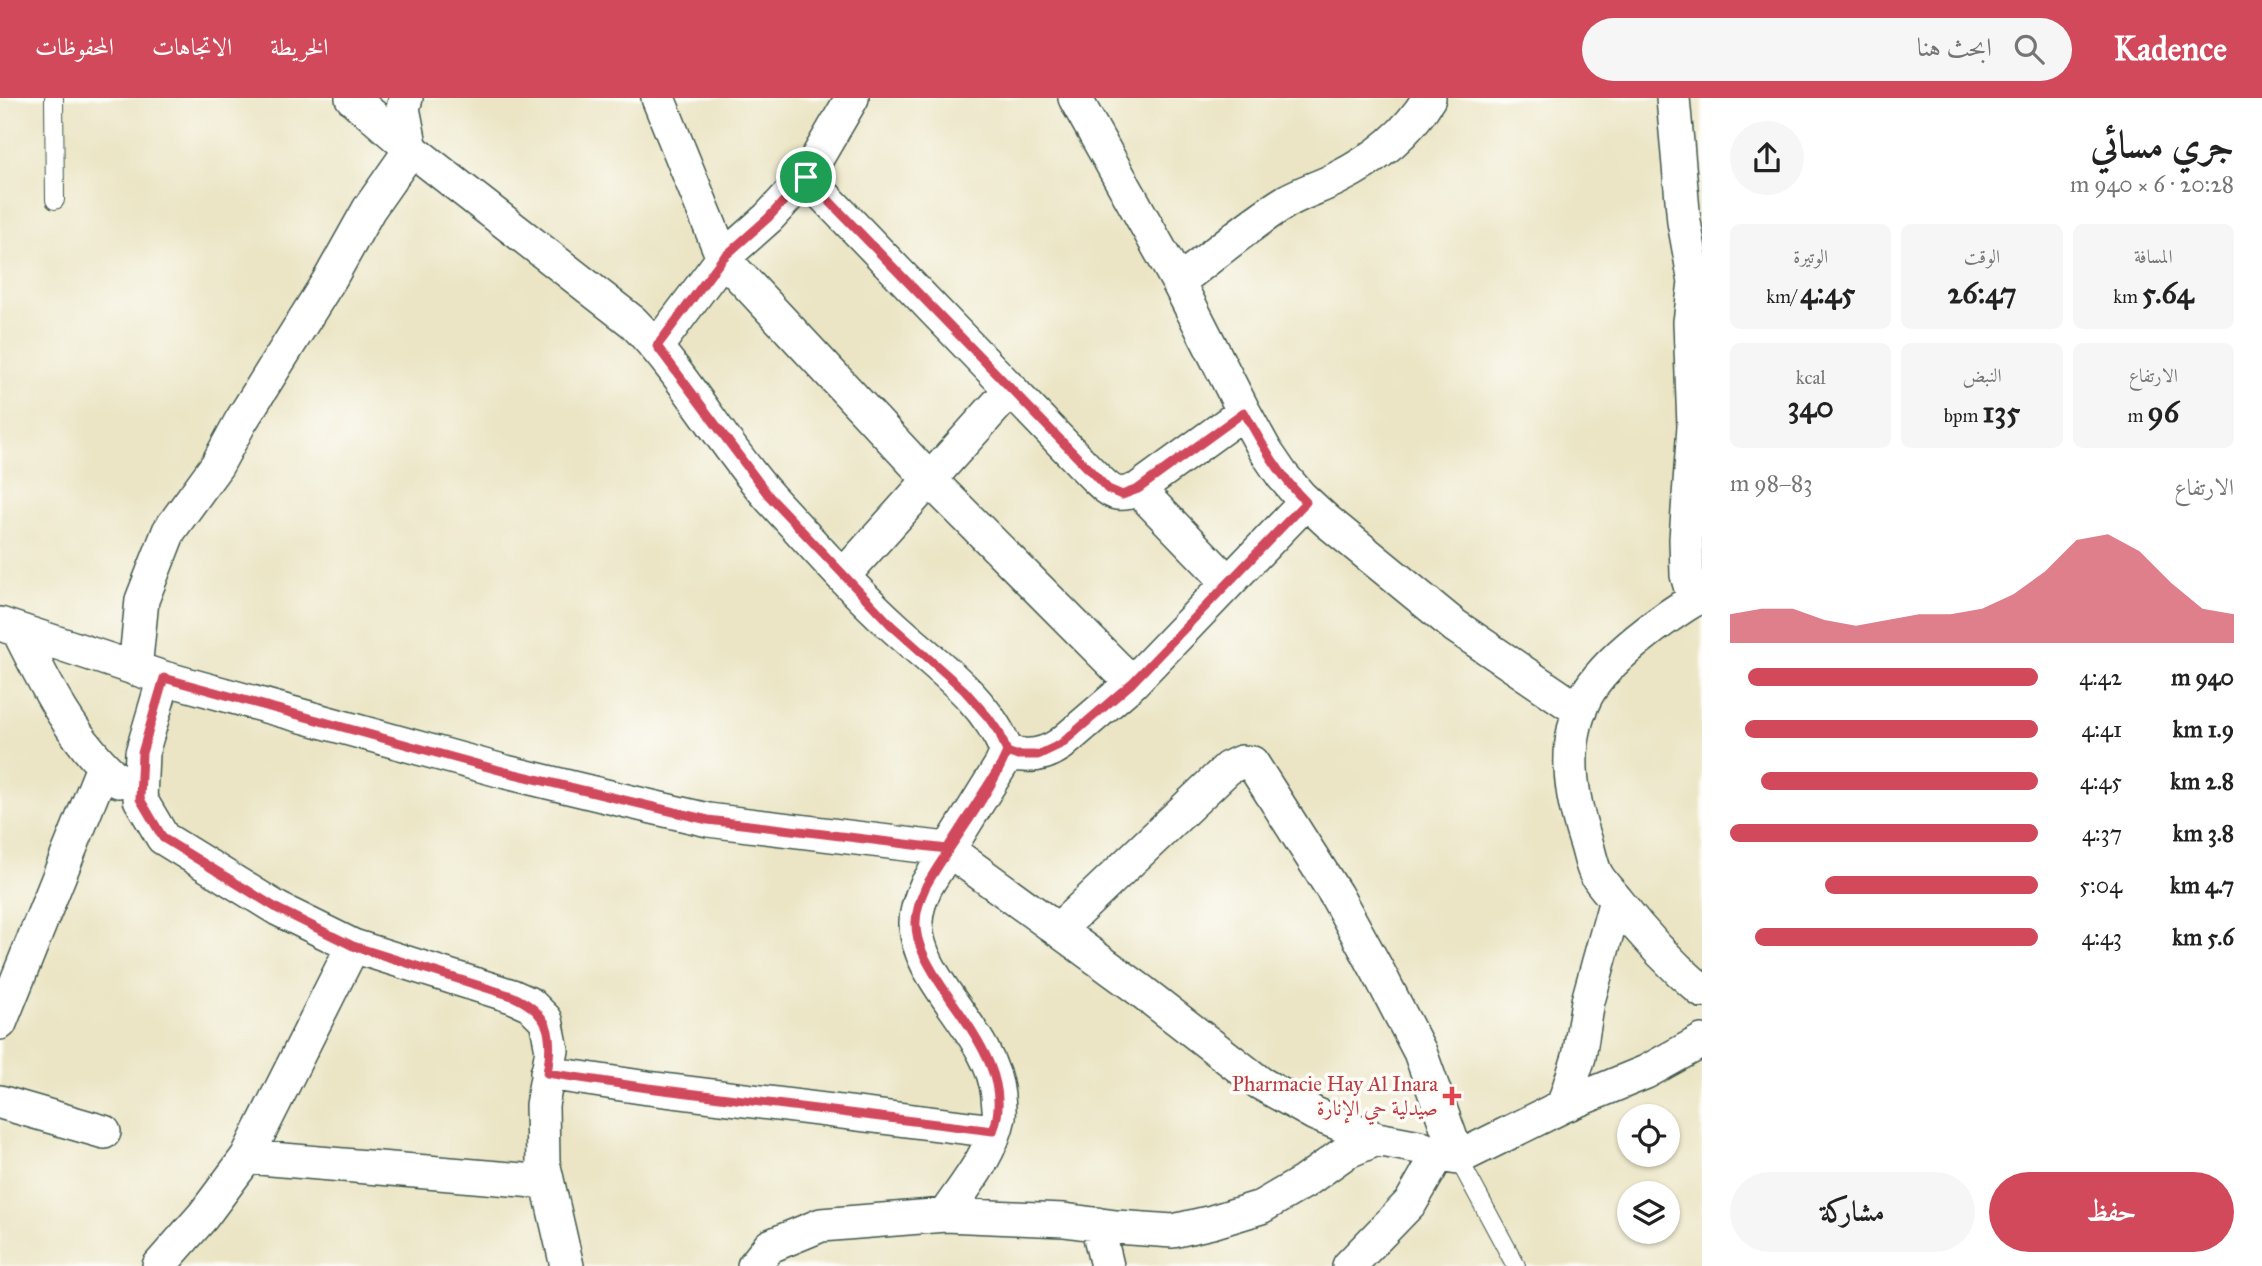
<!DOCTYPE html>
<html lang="ar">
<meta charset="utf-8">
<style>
body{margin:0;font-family:"IM FELL Great Primer",Amiri,serif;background:#f6f6f6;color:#222;direction:rtl;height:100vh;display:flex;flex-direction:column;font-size:26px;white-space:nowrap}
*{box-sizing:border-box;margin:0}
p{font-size:23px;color:#767676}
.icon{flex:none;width:38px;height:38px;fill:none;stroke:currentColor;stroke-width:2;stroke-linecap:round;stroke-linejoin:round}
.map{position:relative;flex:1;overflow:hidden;direction:ltr}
.drawer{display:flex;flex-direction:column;background:#fff;width:560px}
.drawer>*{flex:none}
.fabs{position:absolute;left:1617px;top:1006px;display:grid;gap:14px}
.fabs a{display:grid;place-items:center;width:63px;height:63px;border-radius:50%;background:#fff;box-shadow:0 2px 5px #0004;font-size:35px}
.pin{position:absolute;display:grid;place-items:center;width:60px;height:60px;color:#fff;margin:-30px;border:4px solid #fff;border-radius:50%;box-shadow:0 2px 7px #0007}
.round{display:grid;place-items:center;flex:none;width:74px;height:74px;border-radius:37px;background:#f6f6f6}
.head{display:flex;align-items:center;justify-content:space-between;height:119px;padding:0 28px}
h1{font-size:38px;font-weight:700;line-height:52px}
.stats{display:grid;grid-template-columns:repeat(3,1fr);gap:10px;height:119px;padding:7px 28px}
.stats div{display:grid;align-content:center;border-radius:10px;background:#f6f6f6;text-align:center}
.stats b{font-size:30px;font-weight:700}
.stats small{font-size:19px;font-weight:400}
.stats p{font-size:19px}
.chart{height:196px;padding:14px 28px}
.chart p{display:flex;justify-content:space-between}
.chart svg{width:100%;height:126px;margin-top:7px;fill:#d1495b;opacity:.7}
.primary-button{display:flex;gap:14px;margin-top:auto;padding:14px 28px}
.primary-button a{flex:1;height:80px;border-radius:42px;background:#d1495b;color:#fff;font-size:28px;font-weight:700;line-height:80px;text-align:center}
.primary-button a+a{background:#f6f6f6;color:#222}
ul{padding:0 28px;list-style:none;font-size:23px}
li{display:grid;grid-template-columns:112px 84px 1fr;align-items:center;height:52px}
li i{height:18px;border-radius:9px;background:#d1495b}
header{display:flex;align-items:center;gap:42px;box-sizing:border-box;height:98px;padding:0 35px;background:#d1495b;color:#fff}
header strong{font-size:33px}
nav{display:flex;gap:38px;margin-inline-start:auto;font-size:24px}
.search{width:490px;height:63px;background:#f6f6f6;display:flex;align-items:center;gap:18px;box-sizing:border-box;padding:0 24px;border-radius:38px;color:#767676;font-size:26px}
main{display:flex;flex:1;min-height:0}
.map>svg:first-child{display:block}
</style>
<header>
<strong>Kadence</strong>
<div class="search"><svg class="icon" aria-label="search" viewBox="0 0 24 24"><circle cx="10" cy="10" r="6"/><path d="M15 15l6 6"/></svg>ابحث هنا</div>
<nav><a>الخريطة</a><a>الاتجاهات</a><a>المحفوظات</a></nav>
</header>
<main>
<section class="drawer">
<div class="head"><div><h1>جري مسائي</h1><p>20:28 · 6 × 940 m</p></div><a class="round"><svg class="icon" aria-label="share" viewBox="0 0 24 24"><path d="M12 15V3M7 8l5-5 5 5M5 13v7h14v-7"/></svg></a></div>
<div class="stats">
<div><p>المسافة</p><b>5.64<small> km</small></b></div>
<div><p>الوقت</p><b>26:47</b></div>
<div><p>الوتيرة</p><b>4:45<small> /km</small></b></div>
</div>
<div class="stats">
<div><p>الارتفاع</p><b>96<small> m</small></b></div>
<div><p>النبض</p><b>135<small> bpm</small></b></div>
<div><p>kcal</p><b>340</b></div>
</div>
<div class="chart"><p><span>الارتفاع</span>83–98 m</p>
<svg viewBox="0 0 160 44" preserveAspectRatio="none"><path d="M0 44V34L10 32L20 32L30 36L40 38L50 36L60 34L70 34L80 32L90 27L100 19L110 8L120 6L130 12L140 23L150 32L160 34V44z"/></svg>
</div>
<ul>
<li><b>940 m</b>4:42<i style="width:94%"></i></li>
<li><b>1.9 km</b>4:41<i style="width:95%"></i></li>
<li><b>2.8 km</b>4:45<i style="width:90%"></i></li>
<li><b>3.8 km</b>4:37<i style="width:100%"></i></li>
<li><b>4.7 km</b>5:04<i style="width:69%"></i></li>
<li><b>5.6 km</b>4:43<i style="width:92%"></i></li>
</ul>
<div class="primary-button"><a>حفظ</a><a>مشاركة</a></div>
</section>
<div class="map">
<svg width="1702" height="1168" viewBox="0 0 1702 1168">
<rect width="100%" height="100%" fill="#fdfcf7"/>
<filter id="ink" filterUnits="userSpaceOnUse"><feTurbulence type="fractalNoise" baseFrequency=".0143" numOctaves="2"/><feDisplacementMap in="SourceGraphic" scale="14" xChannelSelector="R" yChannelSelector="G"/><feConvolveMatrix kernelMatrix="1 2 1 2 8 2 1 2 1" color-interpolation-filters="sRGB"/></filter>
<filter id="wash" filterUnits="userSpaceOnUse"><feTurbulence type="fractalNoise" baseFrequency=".00686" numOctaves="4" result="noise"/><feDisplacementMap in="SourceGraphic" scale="28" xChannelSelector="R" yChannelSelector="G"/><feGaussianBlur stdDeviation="1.57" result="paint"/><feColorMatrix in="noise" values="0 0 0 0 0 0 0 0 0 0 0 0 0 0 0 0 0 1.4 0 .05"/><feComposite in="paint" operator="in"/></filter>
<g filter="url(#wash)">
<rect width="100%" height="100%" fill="#ebe5c5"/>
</g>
<g filter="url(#ink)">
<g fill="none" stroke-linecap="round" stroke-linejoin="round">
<g stroke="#3e564a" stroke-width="20">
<path id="lane" d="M 54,0 L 55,102
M 1458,1060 L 1516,1168"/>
</g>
<g stroke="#3e564a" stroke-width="36">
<path id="street" d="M 352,0 L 411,51 L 633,224 C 686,278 721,345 771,401 C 811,444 850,489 893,528 C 934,566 986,600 1007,654 L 1001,667 L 926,788 C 921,799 916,812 916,824 C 915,882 992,934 998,998 C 998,1004 1000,1013 999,1019 C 991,1057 966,1086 945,1117
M 658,0 L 723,160 L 930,382 L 1132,585
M 1075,0 L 1178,184 L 1244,314 L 1265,352 L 1282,377 L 1300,398 L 1327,423 L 1455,528 L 1580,613
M 1673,0 L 1684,124 L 1695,184 L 1690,224 L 1694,328 L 1686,441 L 1687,477 L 1694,501
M 806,79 L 1094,378 C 1110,393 1115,401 1138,391 L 1244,314
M 1178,184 C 1214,157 1249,126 1287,103 C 1303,94 1320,89 1336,81 C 1374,62 1407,37 1429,0
M 657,248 L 723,160 L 768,120 L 806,79 L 852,0
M 1138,391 L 1228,484
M 844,477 L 1011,291
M 1702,497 C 1667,517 1605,562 1586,598 C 1562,645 1570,696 1586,744 C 1589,753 1591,765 1595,774 C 1600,785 1611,795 1618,804 C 1644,838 1669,865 1702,893
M 0,526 L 164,580 L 506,674 L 635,705 L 708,722 L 947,751 L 1140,892 L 1260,985 L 1315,1016 L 1377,1041
M 18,532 C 45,586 73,643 119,683
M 135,571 L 142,502 L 169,433 L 217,367 L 241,323 L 331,179 L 369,111 L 411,51 L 403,10 L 406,0
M 164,580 L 142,655 L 140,701 L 163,740 L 278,811 L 353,848 L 512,898 L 530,906 L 546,922 L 552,952 L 542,1007 L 543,1064 L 567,1168
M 1007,654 C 1026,660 1044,658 1061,646 L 1132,585 L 1306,404
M 1058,832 L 1228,670 L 1241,664 L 1252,665 L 1336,797 L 1380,877 L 1420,954 L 1458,1060
M 0,925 L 103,669
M 547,975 L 648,990 L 994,1033
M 0,1004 L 104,1034
M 1563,1008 L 1579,959 L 1588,903 L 1616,802
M 247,1059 L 547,1084
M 1097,1126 L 1107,1168
M 159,1168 L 203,1118 L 247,1059 L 353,848
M 754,1168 L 770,1148 L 821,1127 L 945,1117 L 1064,1122 L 1116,1129 L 1173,1133 L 1212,1124 L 1261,1109 L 1304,1084 L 1346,1054 L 1377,1041 L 1419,1049 L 1438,1057 L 1458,1060 L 1563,1008 L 1646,974 L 1702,943
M 1349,1168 L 1411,1104 L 1438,1057"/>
</g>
<use href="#lane" stroke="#fff" stroke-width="18"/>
<use href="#street" stroke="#fff" stroke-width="33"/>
</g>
</g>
<g fill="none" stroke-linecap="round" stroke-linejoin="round" filter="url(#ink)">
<g stroke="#fff" stroke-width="14">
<path id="route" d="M 806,79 L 768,120 L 723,160 L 657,248 L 769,398 L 891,527 L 964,592 L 988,619 L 1000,636 L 1007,654 L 1001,667 L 947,751 L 708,722 L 506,674 L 164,580 L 142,655 L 140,701 L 163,740 L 278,811 L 353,848 L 512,898 C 550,915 554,936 547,975 L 648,990 L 993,1033 C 1014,979 967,927 939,884 C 928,866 915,845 916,824 C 916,812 921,799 926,788 C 952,743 987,702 1007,654 L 1015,657 L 1038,657 L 1061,646 L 1132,585 L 1306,404 C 1279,377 1262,346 1244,314 L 1138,391 L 1122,397 L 1108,391 L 806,79"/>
</g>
<use href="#route" stroke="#d1495b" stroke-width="9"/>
</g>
<path fill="#e0444e" stroke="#fdfcf7" stroke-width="2.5" d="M1448.5 987.5h7v7h7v7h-7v7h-7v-7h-7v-7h7z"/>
<g text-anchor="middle" stroke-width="7" stroke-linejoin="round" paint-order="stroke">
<g font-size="21" fill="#be3a42" stroke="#fdfcf7" text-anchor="end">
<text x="1438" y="993">Pharmacie Hay Al Inara<tspan x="1438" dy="24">صيدلية حي الإنارة</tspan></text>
</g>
</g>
</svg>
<div class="fabs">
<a><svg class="icon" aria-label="locate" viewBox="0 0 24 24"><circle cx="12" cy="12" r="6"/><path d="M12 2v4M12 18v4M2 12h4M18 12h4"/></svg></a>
<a><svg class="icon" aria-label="layers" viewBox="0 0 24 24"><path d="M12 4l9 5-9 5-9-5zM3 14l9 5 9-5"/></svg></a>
</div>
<div class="pin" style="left:806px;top:79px;background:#1e9e55"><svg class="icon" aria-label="arrive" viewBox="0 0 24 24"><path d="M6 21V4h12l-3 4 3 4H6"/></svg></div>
</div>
</main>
